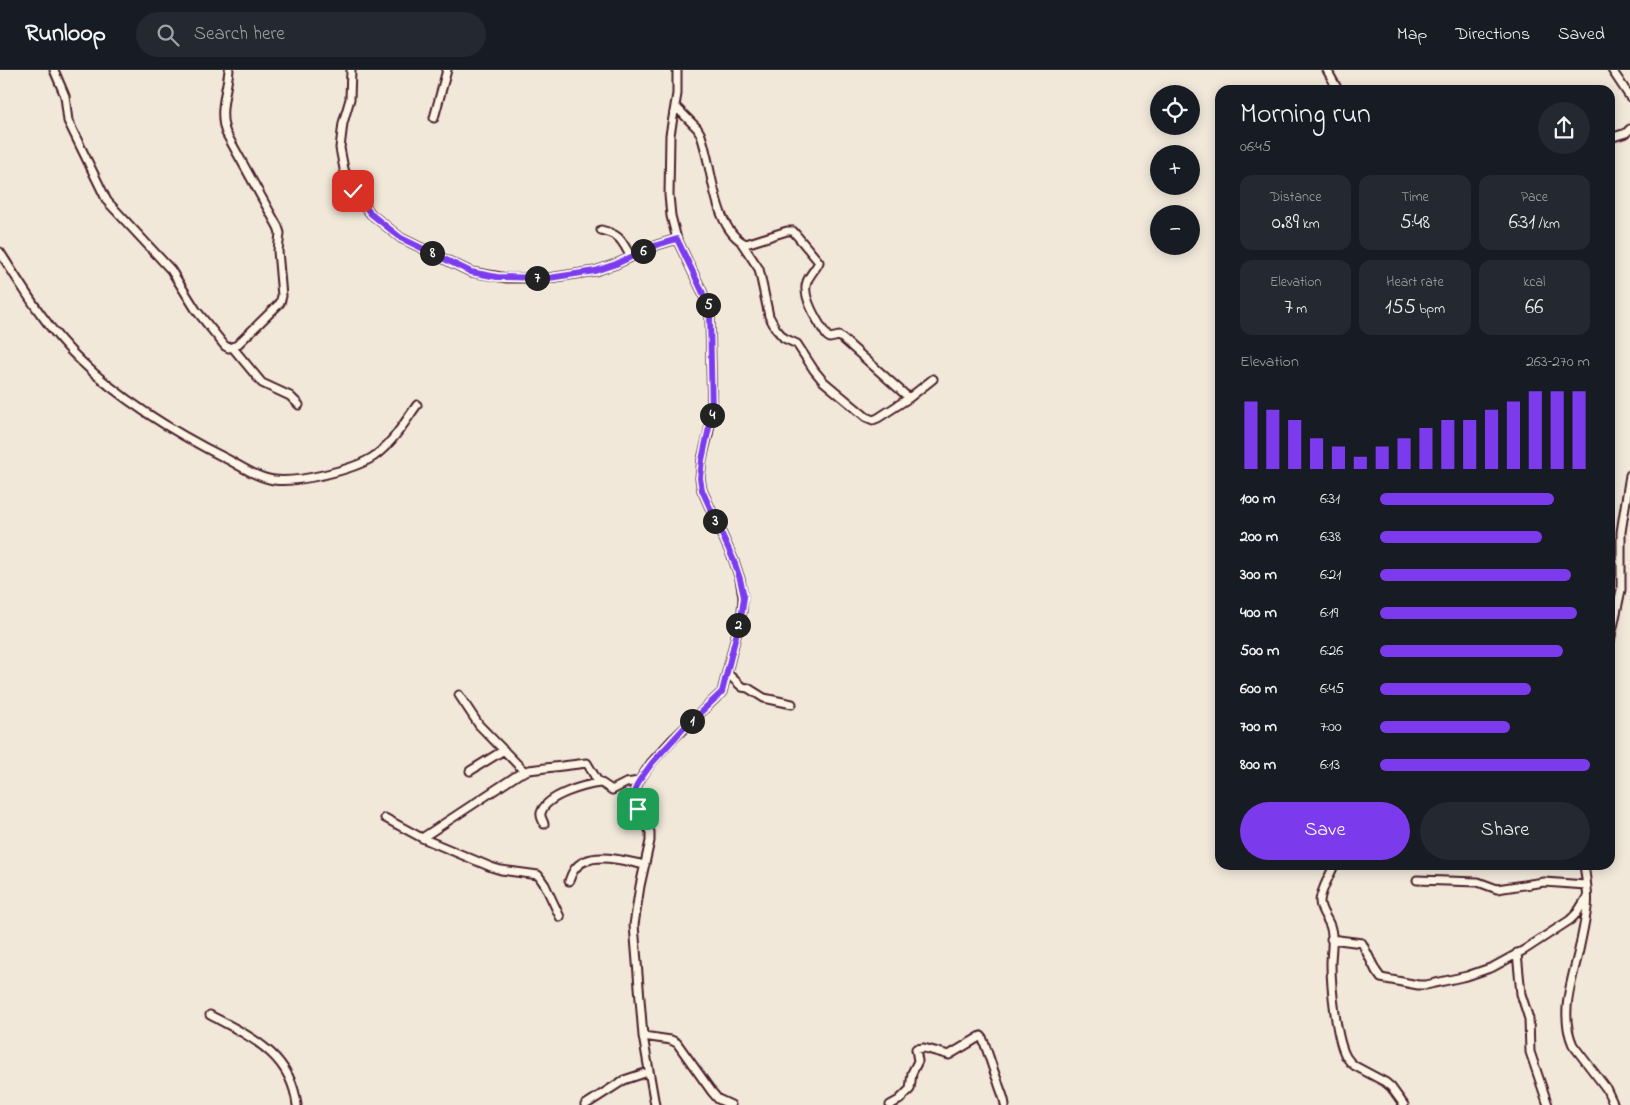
<!DOCTYPE html>
<meta charset="utf-8">
<style>
body{margin:0;font-family:"Indie Flower",sans-serif;background:#242831;color:#f1f3f6;height:100vh;display:flex;flex-direction:column;font-size:19px;white-space:nowrap}
*{box-sizing:border-box;margin:0}
p{font-size:16px;color:#9ea1a6}
.icon{flex:none;width:28px;height:28px;fill:none;stroke:currentColor;stroke-width:2;stroke-linecap:round;stroke-linejoin:round}
.map{position:relative;flex:1;overflow:hidden}
.sheet{position:absolute;left:1215px;top:15px;width:400px;height:785px;display:flex;flex-direction:column;background:#171b24;border-radius:15px;box-shadow:0 2px 12px #0003}
.sheet>*{flex:none}
.buttons{position:absolute;left:1150px;top:15px;display:grid;gap:10px}
.buttons a{display:grid;place-items:center;width:50px;height:50px;border-radius:50%;background:#171b24;box-shadow:0 2px 12px #0003;font-size:25px}
.pin{position:absolute;display:grid;place-items:center;width:42px;height:42px;color:#fff;margin:-21px;border-radius:10px;box-shadow:0 2px 8px #0006}
.km{position:absolute;width:25px;height:25px;margin:-12px;border-radius:50%;background:#222;color:#fff;font-size:14px;line-height:25px;text-align:center}
.round{display:grid;place-items:center;flex:none;width:52px;height:52px;border-radius:26px;background:#242831}
.headline{display:flex;align-items:center;justify-content:space-between;height:85px;padding:0 25px}
h1{font-size:28px;font-weight:600;line-height:38px}
.stats{display:grid;grid-template-columns:repeat(3,1fr);gap:8px;height:85px;padding:5px 25px}
.stats div{display:grid;align-content:center;border-radius:12px;background:#242831;text-align:center}
.stats b{font-size:21px;font-weight:600}
.stats small{font-size:14px;font-weight:400}
.stats p{font-size:14px}
.chart{height:140px;padding:10px 25px}
.chart p{display:flex;justify-content:space-between}
.chart svg{width:100%;height:90px;margin-top:5px;stroke:#7c3aed;stroke-width:6}
.action{display:flex;gap:10px;margin-top:auto;padding:10px 25px}
.action a{flex:1;height:58px;border-radius:30px;background:#7c3aed;color:#fff;font-size:20px;font-weight:600;line-height:58px;text-align:center}
.action a+a{background:#242831;color:#f1f3f6}
ul{padding:0 25px;list-style:none;font-size:16px}
li{display:grid;grid-template-columns:80px 60px 1fr;align-items:center;height:38px}
li i{height:12px;border-radius:6px;background:#7c3aed}
header{display:flex;align-items:center;gap:30px;box-sizing:border-box;height:70px;padding:0 25px;background:#171b24;border-bottom:1px solid #363941}
header strong{font-size:24px}
nav{display:flex;gap:28px;margin-inline-start:auto;font-size:18px}
.search{width:350px;height:45px;background:#242831;display:flex;align-items:center;gap:12px;box-sizing:border-box;padding:0 18px;border-radius:28px;color:#9ea1a6;font-size:19px}
.map>svg:first-child{display:block}
</style>
<header>
<strong>Runloop</strong>
<div class="search"><svg class="icon" aria-label="search" viewBox="0 0 24 24"><circle cx="10" cy="10" r="6"/><path d="M15 15l6 6"/></svg>Search here</div>
<nav><a>Map</a><a>Directions</a><a>Saved</a></nav>
</header>
<div class="map">
<svg width="1630" height="1035" viewBox="0 0 1630 1035">
<rect width="100%" height="100%" fill="#f1e8da"/>
<filter id="ink" filterUnits="userSpaceOnUse"><feTurbulence type="fractalNoise" baseFrequency=".02" numOctaves="2"/><feDisplacementMap in="SourceGraphic" scale="10" xChannelSelector="R" yChannelSelector="G"/><feConvolveMatrix kernelMatrix="1 2 1 2 8 2 1 2 1" color-interpolation-filters="sRGB"/></filter>
<g filter="url(#ink)">
<g fill="none" stroke-linecap="round" stroke-linejoin="round">
<g stroke="#4a1f2b" stroke-width="11">
<path id="minor" d="M 54,0 L 65,26 L 68,51 L 107,131 L 171,200 L 196,240 L 225,276 L 229,278 L 237,275 L 280,233 L 282,226 L 278,181 L 280,163 L 278,157 L 226,63 C 218,42 227,21 229,0
M 351,0 L 350,29 L 343,53 L 340,78 L 344,99 L 353,121 L 371,144 L 401,168 L 471,202 L 507,208 L 549,208 L 595,201 L 616,194 L 657,175 L 677,169
M 1327,0 L 1338,20
M 1612,0 L 1630,27
M 676,37 L 697,58 L 700,63 C 713,94 712,159 746,174 L 787,161 L 793,161 L 819,192 C 816,199 809,205 807,212 C 801,226 819,254 827,266 L 830,268 L 839,266 L 842,268 L 909,328
M 434,48 L 447,0
M 1610,68 L 1626,63 L 1630,59
M 601,160 C 621,165 621,170 631,187
M 741,172 L 759,199 L 769,246 L 776,259 L 784,268 L 797,274 L 814,300 L 823,311 L 866,347 L 873,350 L 878,348 L 909,328 L 933,309
M 0,182 C 24,220 48,260 81,291 C 124,333 177,364 229,390 C 243,398 259,408 274,410 C 298,413 353,400 373,387 C 392,374 404,353 417,335
M 233,278 L 262,313 L 290,326 L 299,335
M 1610,571 L 1621,520 L 1621,462 L 1630,405
M 727,603 L 742,617 L 748,618 L 764,628 L 792,634
M 459,625 L 479,655 L 524,701
M 470,701 L 504,680
M 385,748 L 422,768 L 491,797 L 501,800 L 538,805 L 545,815 L 560,847
M 544,754 C 543,750 540,747 541,743 C 546,725 585,715 600,713
M 422,768 L 519,704 L 529,700 L 587,693 L 597,710 L 612,720 L 626,713 L 639,711
M 1334,795 C 1330,806 1321,819 1320,831 C 1320,842 1329,849 1331,859 C 1334,869 1331,883 1331,894 C 1331,914 1336,972 1347,988 C 1349,991 1352,994 1355,996 L 1385,1012 L 1391,1017 L 1404,1035
M 1584,795 C 1586,809 1589,824 1587,838 C 1585,852 1582,866 1579,880 C 1572,911 1559,944 1573,975 L 1606,1018 L 1614,1035
M 1417,810 L 1478,812 L 1497,819 L 1544,812 L 1586,815
M 569,811 C 570,808 572,803 574,800 C 588,779 625,791 645,795
M 1331,869 L 1362,873 L 1376,901 L 1381,908 L 1418,915 L 1426,915 L 1467,906 L 1493,897 L 1524,880 L 1570,850 L 1577,843 L 1587,827
M 1517,883 L 1521,924 L 1529,949 L 1530,982 L 1548,1035
M 210,945 C 251,967 291,984 297,1035
M 643,966 L 671,970 L 677,973 L 712,1022 L 718,1029 L 731,1035
M 585,1035 L 624,1010 L 648,1002
M 655,1035 L 643,966 L 634,855 L 640,816 L 650,771 L 650,762 L 638,739 L 635,731 L 635,720 L 639,711 L 651,693 L 672,670 L 722,622 L 742,542 L 743,527 L 740,509 L 734,491 L 702,420 L 700,408 L 702,389 L 708,365 L 712,344 L 710,245 L 702,221 L 677,169 L 671,146 L 669,125 L 670,65 L 677,24 L 677,0
M 890,1035 L 899,1030 L 910,1019 L 912,1003 L 918,991 L 916,979 L 924,978 L 949,985 L 981,966 L 982,967 C 988,982 992,997 998,1012 C 1000,1020 1004,1026 1005,1035"/>
</g>
<use href="#minor" stroke="#fcf5e5" stroke-width="7"/>
</g>
</g>
<g fill="none" stroke-linecap="round" stroke-linejoin="round" filter="url(#ink)">
<g stroke="#fff" stroke-width="10">
<path id="route" d="M 353,121 L 371,144 L 401,168 L 471,202 L 497,207 L 549,208 L 595,201 L 616,194 L 657,175 L 677,169 L 702,221 L 710,245 L 712,344 L 702,390 L 700,408 L 702,420 L 734,491 L 740,509 L 744,527 L 742,542 L 722,622 L 684,658 L 652,693 L 639,711 L 635,720 L 635,731 L 638,739"/>
</g>
<use href="#route" stroke="#7c3aed" stroke-width="6"/>
</g>
</svg>
<div class="buttons">
<a><svg class="icon" aria-label="locate" viewBox="0 0 24 24"><circle cx="12" cy="12" r="6"/><path d="M12 2v4M12 18v4M2 12h4M18 12h4"/></svg></a>
<a>+</a>
<a>−</a>
</div>
<div class="pin" style="left:638px;top:739px;background:#1e9e55"><svg class="icon" aria-label="arrive" viewBox="0 0 24 24"><path d="M6 21V4h12l-3 4 3 4H6"/></svg></div>
<div class="pin" style="left:353px;top:121px;background:#d93025"><svg class="icon" aria-label="check" viewBox="0 0 24 24"><path d="M5 12l5 5 9-10"/></svg></div>
<b class="km" style="left:692px;top:651px">1</b>
<b class="km" style="left:738px;top:555px">2</b>
<b class="km" style="left:715px;top:451px">3</b>
<b class="km" style="left:712px;top:345px">4</b>
<b class="km" style="left:708px;top:235px">5</b>
<b class="km" style="left:643px;top:181px">6</b>
<b class="km" style="left:537px;top:208px">7</b>
<b class="km" style="left:432px;top:183px">8</b>
<section class="sheet">
<div class="headline"><div><h1>Morning run</h1><p>06:45</p></div><a class="round"><svg class="icon" aria-label="share" viewBox="0 0 24 24"><path d="M12 15V3M7 8l5-5 5 5M5 13v7h14v-7"/></svg></a></div>
<div class="stats">
<div><p>Distance</p><b>0.89<small> km</small></b></div>
<div><p>Time</p><b>5:48</b></div>
<div><p>Pace</p><b>6:31<small> /km</small></b></div>
</div>
<div class="stats">
<div><p>Elevation</p><b>7<small> m</small></b></div>
<div><p>Heart rate</p><b>155<small> bpm</small></b></div>
<div><p>kcal</p><b>66</b></div>
</div>
<div class="chart"><p><span>Elevation</span>263–270 m</p>
<svg viewBox="0 0 160 44" preserveAspectRatio="none"><path d="M5 44V11M15 44V15M25 44V20M35 44V29M45 44V33M55 44V38M65 44V33M75 44V29M85 44V24M95 44V20M105 44V20M115 44V15M125 44V11M135 44V6M145 44V6M155 44V6"/></svg>
</div>
<ul>
<li><b>100 m</b>6:31<i style="width:83%"></i></li>
<li><b>200 m</b>6:38<i style="width:77%"></i></li>
<li><b>300 m</b>6:21<i style="width:91%"></i></li>
<li><b>400 m</b>6:19<i style="width:94%"></i></li>
<li><b>500 m</b>6:26<i style="width:87%"></i></li>
<li><b>600 m</b>6:45<i style="width:72%"></i></li>
<li><b>700 m</b>7:00<i style="width:62%"></i></li>
<li><b>800 m</b>6:13<i style="width:100%"></i></li>
</ul>
<div class="action"><a>Save</a><a>Share</a></div>
</section>
</div>
